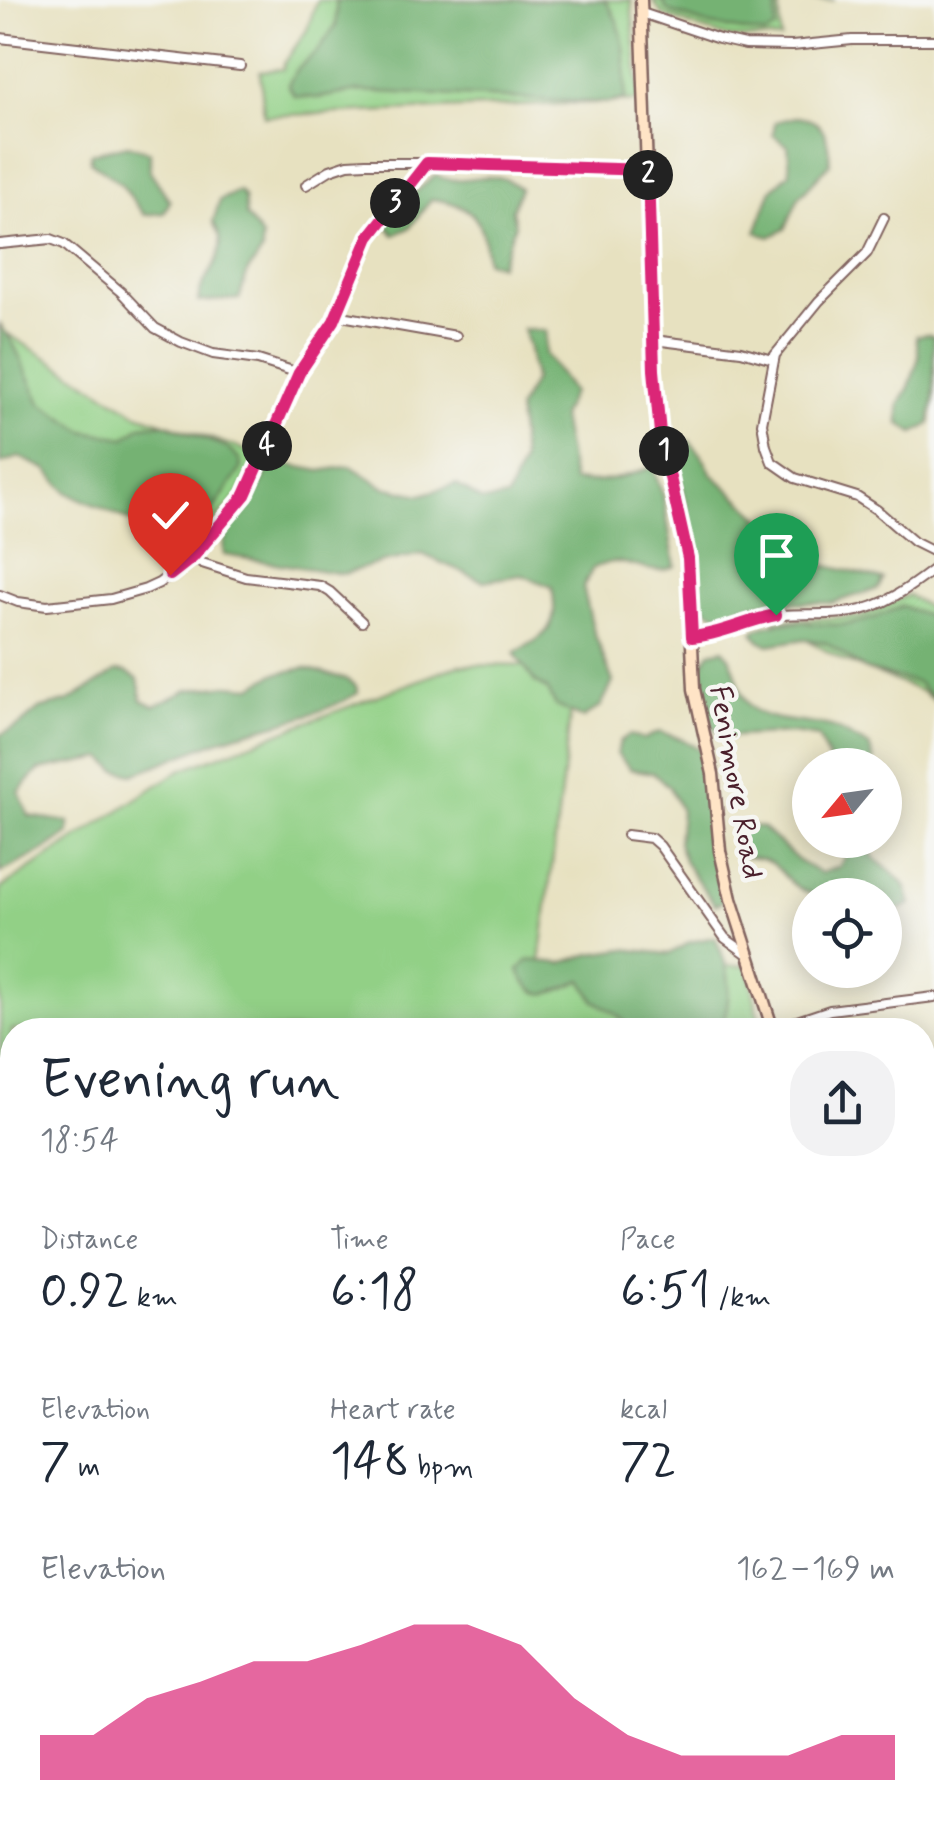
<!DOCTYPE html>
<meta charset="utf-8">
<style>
body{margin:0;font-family:Mynerve,sans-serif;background:#f2f2f3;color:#1f2937;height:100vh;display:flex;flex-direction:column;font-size:38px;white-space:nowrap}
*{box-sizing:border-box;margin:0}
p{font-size:32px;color:#747a83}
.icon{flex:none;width:55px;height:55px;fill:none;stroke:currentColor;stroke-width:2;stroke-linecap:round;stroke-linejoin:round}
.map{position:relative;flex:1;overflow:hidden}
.panel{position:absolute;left:0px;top:1018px;width:935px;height:812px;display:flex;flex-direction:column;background:#fff;border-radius:40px 40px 0 0;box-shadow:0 5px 25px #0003}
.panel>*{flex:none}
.needle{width:65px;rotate:241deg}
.controls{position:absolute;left:792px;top:748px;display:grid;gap:20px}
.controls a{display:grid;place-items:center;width:110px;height:110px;border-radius:50%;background:#fff;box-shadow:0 5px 25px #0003;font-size:50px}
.pin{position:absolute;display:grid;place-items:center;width:85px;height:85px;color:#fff;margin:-102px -42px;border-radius:50% 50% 50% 0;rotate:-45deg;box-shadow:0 0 10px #0007}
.pin .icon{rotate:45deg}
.km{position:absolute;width:50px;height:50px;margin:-25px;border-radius:50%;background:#222;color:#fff;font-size:28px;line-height:50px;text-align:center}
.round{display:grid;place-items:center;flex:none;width:105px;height:105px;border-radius:40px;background:#f2f2f3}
.overview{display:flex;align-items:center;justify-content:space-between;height:170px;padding:0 40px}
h1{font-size:55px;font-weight:600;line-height:75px}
.metrics{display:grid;grid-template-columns:repeat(3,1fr);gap:15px;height:170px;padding:10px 40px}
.metrics div{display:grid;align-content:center}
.metrics b{font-size:50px;font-weight:600}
.metrics small{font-size:28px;font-weight:400}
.metrics p{font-size:28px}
.chart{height:280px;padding:20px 40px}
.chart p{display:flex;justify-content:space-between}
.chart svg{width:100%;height:180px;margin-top:10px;fill:#db2777;opacity:.7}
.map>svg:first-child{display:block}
</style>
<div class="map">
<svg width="934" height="1829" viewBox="0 0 934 1829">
<rect width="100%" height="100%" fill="#f6f6f2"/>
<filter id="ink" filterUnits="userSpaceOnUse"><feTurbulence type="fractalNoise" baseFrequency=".01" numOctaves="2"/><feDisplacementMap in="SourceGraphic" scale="20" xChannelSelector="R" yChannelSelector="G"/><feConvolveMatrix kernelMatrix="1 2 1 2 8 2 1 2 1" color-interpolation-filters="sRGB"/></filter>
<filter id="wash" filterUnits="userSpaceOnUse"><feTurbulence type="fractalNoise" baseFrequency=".0048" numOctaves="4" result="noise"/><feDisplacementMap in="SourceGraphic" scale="40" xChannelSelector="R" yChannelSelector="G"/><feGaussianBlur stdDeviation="2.25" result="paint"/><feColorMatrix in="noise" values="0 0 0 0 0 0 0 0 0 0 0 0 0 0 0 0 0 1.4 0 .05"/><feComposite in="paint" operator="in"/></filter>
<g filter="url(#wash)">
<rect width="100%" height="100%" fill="#e7e1c0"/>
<path fill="#92d086" stroke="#6e7858" stroke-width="2.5" d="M 317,0 L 631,0 L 640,101 L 264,116 L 260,71 L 283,69 L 284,63 L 307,30 Z
M 652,0 L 835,0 L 779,1 L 781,39 L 732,38 L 706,31 L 663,15 Z
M 0,329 L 138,414 L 257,454 L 239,495 L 194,544 L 75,487 Z
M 908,595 L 934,612 L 934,701 L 921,691 L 842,660 L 774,620 L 861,617 Z
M 459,665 L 532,666 L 571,709 L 539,971 L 748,965 L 761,1030 L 12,1030 L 12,1818 L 175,1818 L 164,1829 L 0,1829 L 0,889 L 180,770 Z"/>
<path fill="#75b273" stroke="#60684f" stroke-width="2.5" d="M 336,0 L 605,0 C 628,32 626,62 625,99 L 609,103 L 359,91 L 317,98 L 294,96 L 288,84 L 298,68 L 318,51 L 336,25 Z
M 661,0 L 782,0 L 779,1 L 776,7 L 776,29 L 765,35 L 709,25 L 673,13 L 667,10 Z
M 795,117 C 825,118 829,138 830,164 L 799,197 L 785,229 L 770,237 L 756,232 L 772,189 L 790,173 L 788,146 L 773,135 L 775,122 Z
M 128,145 L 150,152 L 150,171 L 170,201 L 164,213 L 144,215 L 121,184 L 90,161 L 91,153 Z
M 436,175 C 455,187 483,171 505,179 C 510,181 515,185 520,188 L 512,210 L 515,225 L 500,265 L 486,261 C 485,220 472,203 431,199 L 410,228 L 394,235 L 386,224 L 397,207 Z
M 239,191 L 244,197 L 246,216 L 262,237 L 262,252 L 248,271 L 239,299 L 198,302 C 199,279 224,263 220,238 C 219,232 215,227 213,222 L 220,200 Z
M 0,324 L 14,345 L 41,403 L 84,431 L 125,438 L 141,426 L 164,423 L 226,447 L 240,460 L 241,469 L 203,524 L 182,537 L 157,533 L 68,493 L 46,469 L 19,457 L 0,464 Z
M 523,329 L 546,331 L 545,354 L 572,392 L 561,417 L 573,481 C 602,485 625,477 652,467 L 663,494 L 675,566 C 654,577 639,564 617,562 C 609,561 601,565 593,568 L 583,587 L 594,632 L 613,682 L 601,706 L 583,718 L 556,706 L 547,689 L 535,682 L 514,653 C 549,634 559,628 552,587 L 522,575 L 483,581 L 422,554 L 383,562 L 343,574 L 224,555 C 218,534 239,521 250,505 C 258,493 263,479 269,467 L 280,463 L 320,471 L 351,466 L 384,487 L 421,495 L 456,484 L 482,501 L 507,498 L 522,462 L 518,409 L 534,380 L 529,349 Z
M 928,334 L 934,337 L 934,400 L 930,424 L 914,433 L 899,423 L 899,405 L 909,387 L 919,357 L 916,336 Z
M 680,441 L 689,441 L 701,454 L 712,474 L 793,547 L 823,565 L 883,579 L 878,589 L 832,603 L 769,602 L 746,606 L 719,615 L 706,609 L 700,597 L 686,502 L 673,450 Z
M 902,606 L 934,618 L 934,700 L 918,683 L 866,670 L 826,643 L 805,639 L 769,645 L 759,640 L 753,632 C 774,614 822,628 848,624 C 867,622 885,613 902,606 Z
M 723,649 C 738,664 736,690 750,706 C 766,724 812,720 834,728 C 846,733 857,741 869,746 L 874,761 L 871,765 L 831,765 L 818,737 L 792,733 L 721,737 L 711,724 L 704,697 L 701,666 L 710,652 Z
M 305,668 L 346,679 L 356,686 L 358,693 C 321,715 283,722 242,733 C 205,743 169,762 133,774 L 116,770 L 103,758 L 39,770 L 19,792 L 29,816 L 69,822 L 69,833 L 47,849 L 0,873 L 0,735 L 20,725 L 39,709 L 69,701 L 117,671 L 126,672 L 138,679 L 142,700 L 155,706 L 188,690 L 228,685 L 252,687 L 274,674 Z
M 659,732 L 682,739 L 700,750 L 712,845 L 723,901 L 715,905 L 685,863 L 678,843 L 681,811 L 669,787 L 654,773 L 630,769 L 617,754 L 620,741 L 630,735 L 644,739 Z
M 746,825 L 763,828 L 800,862 L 821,873 L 839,867 L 852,844 L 851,840 L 864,840 C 873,866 895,869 905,886 C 908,892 909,898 911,904 L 899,910 L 885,910 L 885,895 C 866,895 821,899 806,892 C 775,878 786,857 740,857 L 735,849 L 735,836 Z
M 715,937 C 732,973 733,992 721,1030 L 633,1030 L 616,1014 L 594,1000 L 582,980 C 555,992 534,1007 519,970 L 528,960 L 561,963 L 591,954 L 624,949 L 669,954 L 690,942 Z
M 934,1458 L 934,1527 L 930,1516 L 923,1506 L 923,1461 Z
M 492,1818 L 652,1818 L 630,1829 L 487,1829 L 485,1828 Z"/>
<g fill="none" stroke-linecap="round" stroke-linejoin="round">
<path stroke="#6baddf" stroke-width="2.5" d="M 922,1627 L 934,1621
M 784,1818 L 786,1829"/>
</g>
</g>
<g filter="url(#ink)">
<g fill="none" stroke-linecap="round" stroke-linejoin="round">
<g stroke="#81635f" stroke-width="12">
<path id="street" d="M 642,13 L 719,39 L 745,45 L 792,46 L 852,40 L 934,40
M 0,38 L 240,66
M 306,185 L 330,170 L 348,164 L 366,163 L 460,163 L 648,170
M 884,218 L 867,253 L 819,301 L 775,355 L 762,423 L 766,446 L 772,462 L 795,478 L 857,497 L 877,510 L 914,542 L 934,552
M 0,244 L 51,239 L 64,244 L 121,292 L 155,328 L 181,342 L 213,354 L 258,360 L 299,373
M 336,315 L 456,336
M 654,340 L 741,351 L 773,360
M 145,550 L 193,557 L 202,563 L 246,577 L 320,586 L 330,592 L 362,622
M 0,595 L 18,602 L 47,606 L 111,599 L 146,589 L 159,583 L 193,557 L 245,495 L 299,373 L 334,321 L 369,237 L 427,163
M 692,637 C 715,635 736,623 759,618 C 790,611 821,617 852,612 C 883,607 909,588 934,569
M 627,835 L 651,838 L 660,846 L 725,938 L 750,956
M 773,1029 L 830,1010 L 934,997
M 922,1117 L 934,1081
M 922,1258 L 928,1273
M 868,1820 L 868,1818
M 387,1829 L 393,1818"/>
</g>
<g stroke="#81635f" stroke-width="15">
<path id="secondary" d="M 641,0 L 654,369 L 660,433 L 688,558 L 694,689 L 713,774 L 720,851 L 731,899 L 773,1030
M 771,1818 L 773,1829"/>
</g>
<use href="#street" stroke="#fff" stroke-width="8"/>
<use href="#secondary" stroke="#ffe4c6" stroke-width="10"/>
</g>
</g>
<g fill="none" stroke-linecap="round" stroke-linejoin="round" filter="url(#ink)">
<g stroke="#fff" stroke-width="20">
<path id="route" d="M 170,575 L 193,557 L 245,495 L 299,373 L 334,321 L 369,237 L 427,163 L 648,170 L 654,370 L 660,433 L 688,558 L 692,637 C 720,635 748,620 776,615"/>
</g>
<use href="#route" stroke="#db2777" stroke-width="12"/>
</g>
<g text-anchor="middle" stroke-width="9" stroke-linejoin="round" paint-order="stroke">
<g font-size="30" fill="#4a1f2b" stroke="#f6f6f2">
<text transform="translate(737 782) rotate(80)" y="10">Fenimore Road</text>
</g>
</g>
</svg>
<div class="controls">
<a><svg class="needle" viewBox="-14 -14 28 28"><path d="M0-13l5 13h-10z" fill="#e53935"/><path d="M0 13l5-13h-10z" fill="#747a83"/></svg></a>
<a><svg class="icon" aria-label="locate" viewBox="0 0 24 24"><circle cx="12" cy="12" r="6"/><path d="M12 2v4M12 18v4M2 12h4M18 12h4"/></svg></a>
</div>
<div class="pin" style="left:776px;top:615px;background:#1e9e55"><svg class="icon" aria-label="arrive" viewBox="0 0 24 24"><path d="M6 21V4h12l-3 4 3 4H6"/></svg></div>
<div class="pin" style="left:170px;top:575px;background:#d93025"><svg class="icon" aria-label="check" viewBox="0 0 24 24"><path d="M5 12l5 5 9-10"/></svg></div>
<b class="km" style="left:664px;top:451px">1</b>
<b class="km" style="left:648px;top:175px">2</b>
<b class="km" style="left:395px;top:203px">3</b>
<b class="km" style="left:267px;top:446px">4</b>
<section class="panel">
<div class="overview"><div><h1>Evening run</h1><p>18:54</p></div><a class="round"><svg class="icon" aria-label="share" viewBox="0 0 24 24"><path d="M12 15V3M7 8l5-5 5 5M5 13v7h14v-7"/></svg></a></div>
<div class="metrics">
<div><p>Distance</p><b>0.92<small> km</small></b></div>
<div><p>Time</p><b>6:18</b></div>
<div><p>Pace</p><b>6:51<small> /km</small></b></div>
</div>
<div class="metrics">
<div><p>Elevation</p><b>7<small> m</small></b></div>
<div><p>Heart rate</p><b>148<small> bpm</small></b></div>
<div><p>kcal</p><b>72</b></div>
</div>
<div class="chart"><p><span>Elevation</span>162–169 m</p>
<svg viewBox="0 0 160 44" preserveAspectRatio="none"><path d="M0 44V33L10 33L20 24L30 20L40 15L50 15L60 11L70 6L80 6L90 11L100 24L110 33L120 38L130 38L140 38L150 33L160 33V44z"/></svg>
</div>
</section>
</div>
